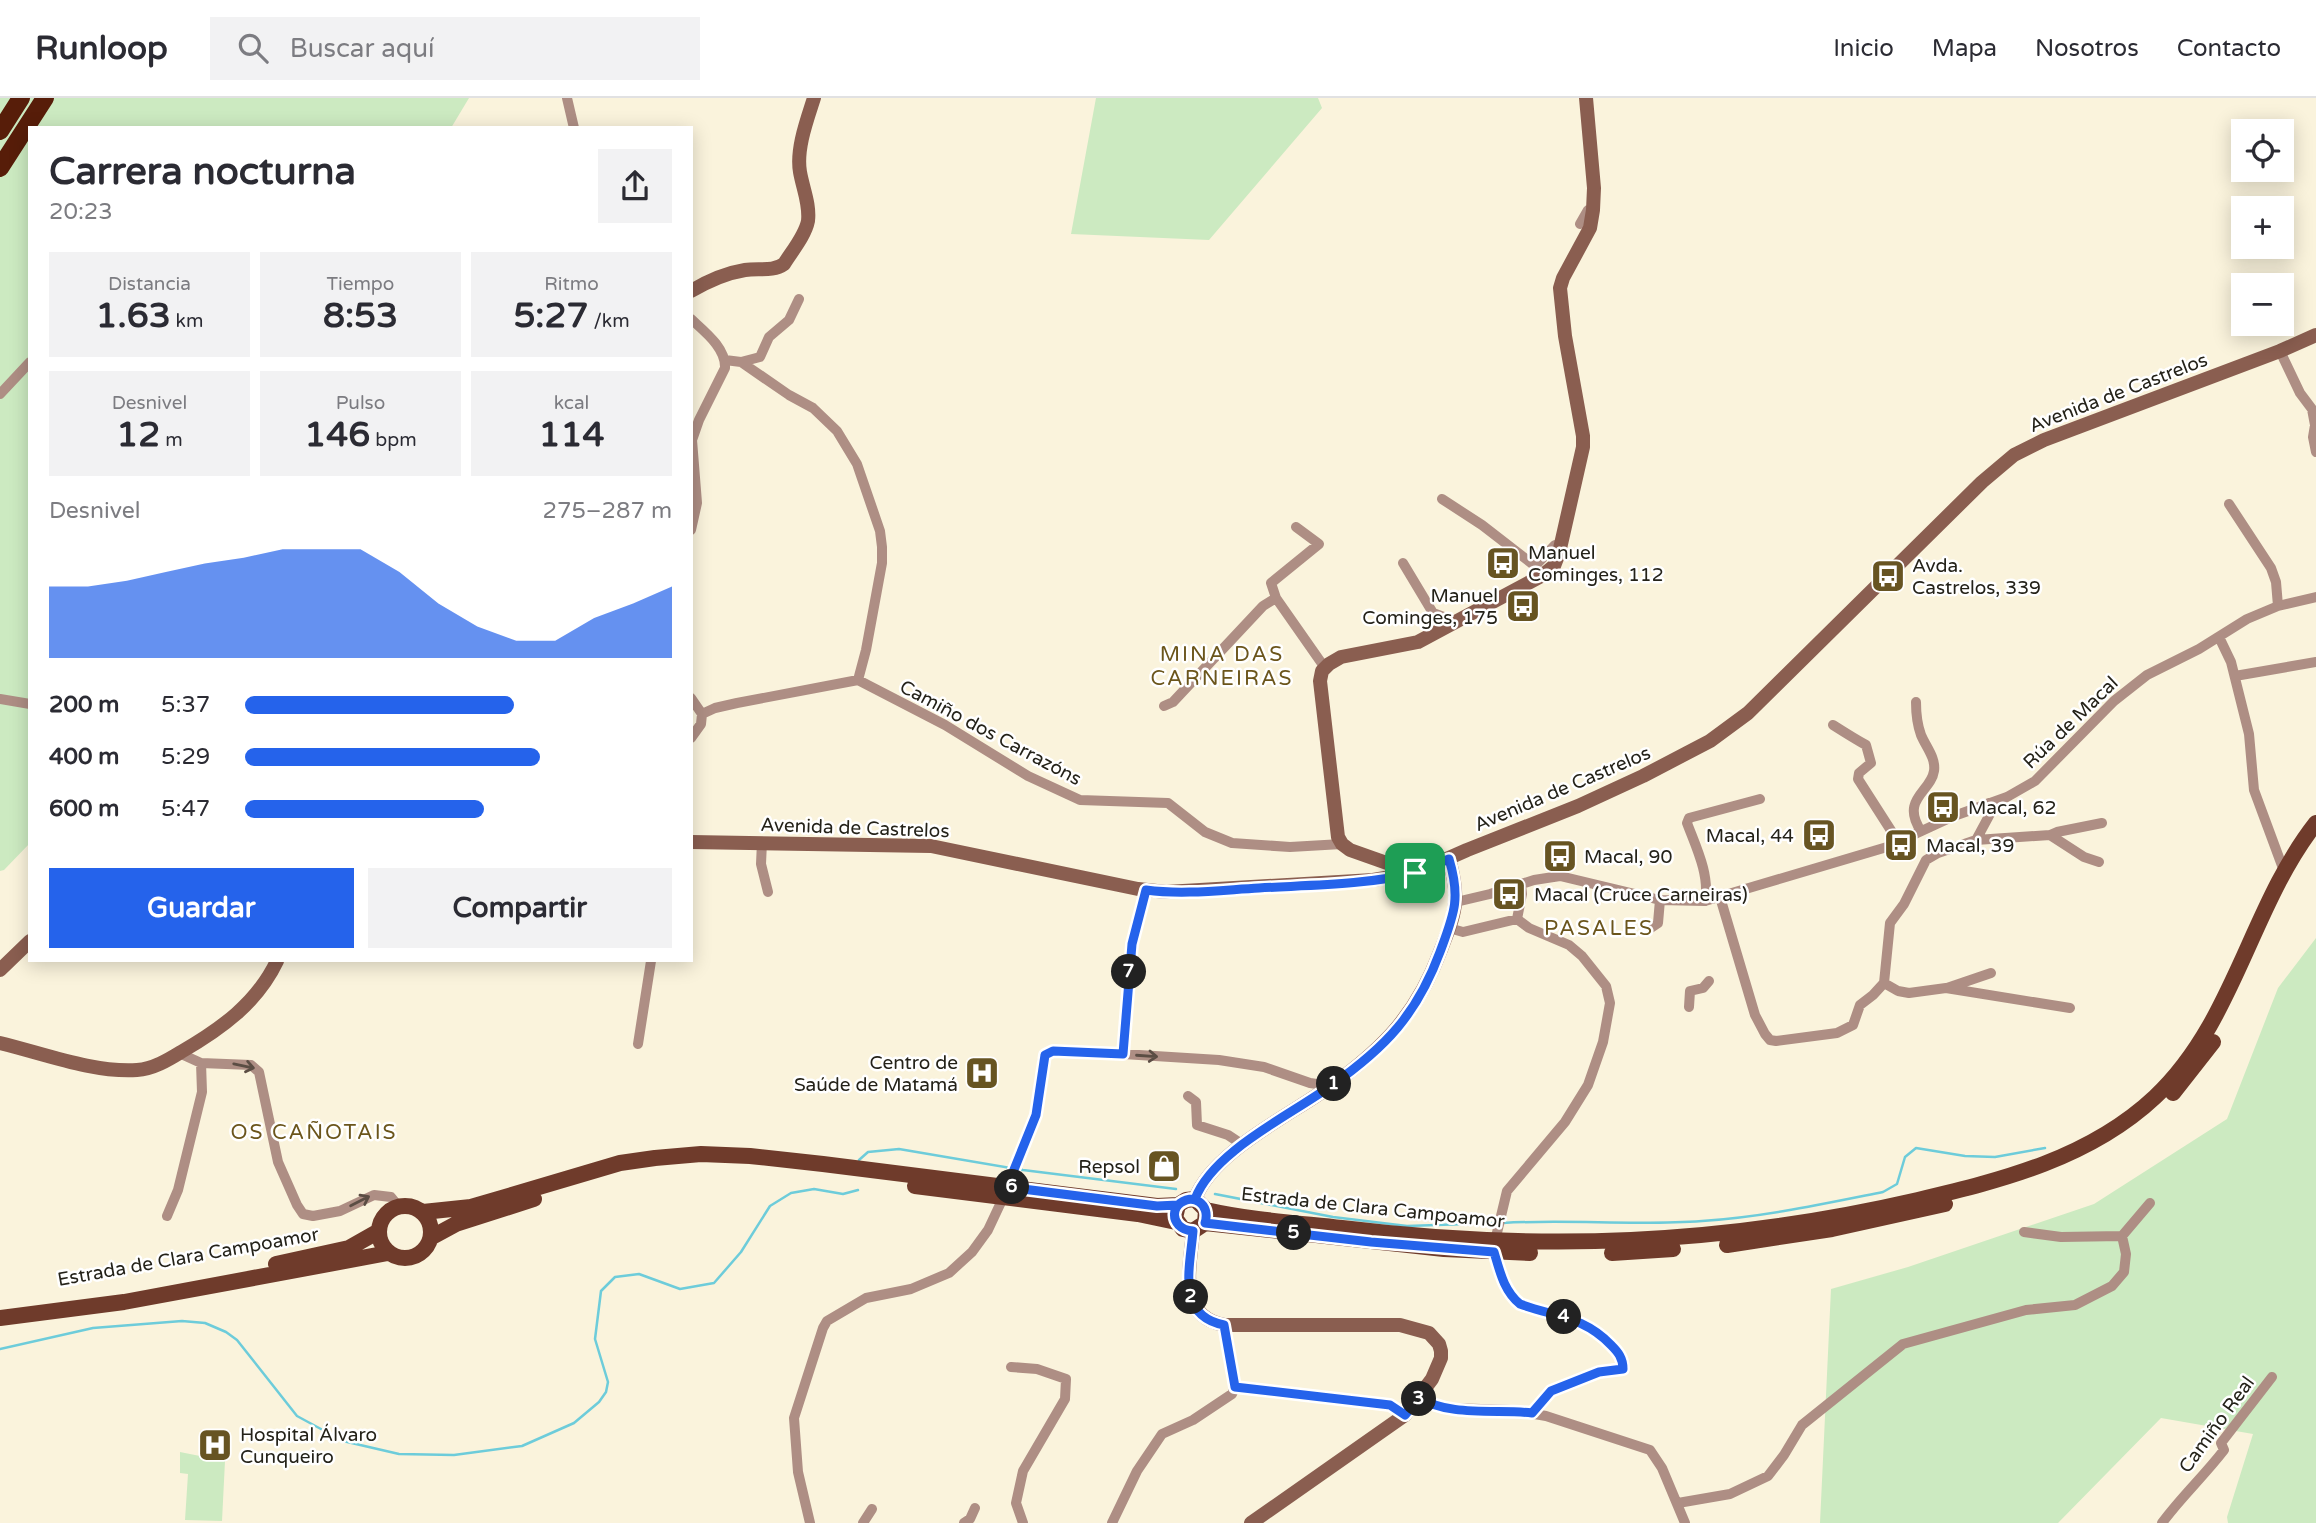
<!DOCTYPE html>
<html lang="es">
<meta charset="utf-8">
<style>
body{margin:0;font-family:"Varela Round",sans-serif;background:#f2f2f3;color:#2b2b33;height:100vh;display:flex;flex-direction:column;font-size:26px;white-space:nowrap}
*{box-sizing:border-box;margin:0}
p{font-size:23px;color:#7c7c81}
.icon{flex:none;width:38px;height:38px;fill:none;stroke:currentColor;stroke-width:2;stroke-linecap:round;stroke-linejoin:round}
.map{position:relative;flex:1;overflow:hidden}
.sheet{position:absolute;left:28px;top:28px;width:665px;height:836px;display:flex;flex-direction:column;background:#fff;border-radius:0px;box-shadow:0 4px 18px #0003}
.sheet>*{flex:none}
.buttons{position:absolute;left:2231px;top:21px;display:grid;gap:14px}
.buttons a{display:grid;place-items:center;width:63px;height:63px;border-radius:0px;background:#fff;box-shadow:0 4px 18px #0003;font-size:35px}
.pin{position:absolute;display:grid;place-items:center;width:60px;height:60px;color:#fff;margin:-30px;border-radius:14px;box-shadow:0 4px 10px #0006}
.km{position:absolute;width:35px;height:35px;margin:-18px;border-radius:50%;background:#222;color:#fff;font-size:19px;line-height:35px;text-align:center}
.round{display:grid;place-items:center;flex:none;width:74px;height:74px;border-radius:0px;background:#f2f2f3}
.headline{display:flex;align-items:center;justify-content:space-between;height:119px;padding:0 21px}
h1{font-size:38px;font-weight:700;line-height:52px}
.metrics{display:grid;grid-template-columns:repeat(3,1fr);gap:10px;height:119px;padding:7px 21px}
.metrics div{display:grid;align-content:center;border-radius:0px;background:#f2f2f3;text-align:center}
.metrics b{font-size:35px;font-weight:700}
.metrics small{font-size:19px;font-weight:400}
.metrics p{font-size:19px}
.chart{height:196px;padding:14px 21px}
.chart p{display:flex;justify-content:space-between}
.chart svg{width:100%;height:126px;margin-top:7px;fill:#2563eb;opacity:.7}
.button{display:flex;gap:14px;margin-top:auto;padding:14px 21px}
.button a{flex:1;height:80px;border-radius:0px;background:#2563eb;color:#fff;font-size:28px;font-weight:700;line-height:80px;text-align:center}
.button a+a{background:#f2f2f3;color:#2b2b33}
ul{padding:0 21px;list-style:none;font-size:23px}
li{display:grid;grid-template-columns:112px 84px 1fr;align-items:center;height:52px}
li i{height:18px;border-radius:9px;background:#2563eb}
header{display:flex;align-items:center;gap:42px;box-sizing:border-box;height:98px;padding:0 35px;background:#fff;border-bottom:2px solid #e1e1e2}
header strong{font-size:33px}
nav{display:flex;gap:38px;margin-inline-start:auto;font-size:24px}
.search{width:490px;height:63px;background:#f2f2f3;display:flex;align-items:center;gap:18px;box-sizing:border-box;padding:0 24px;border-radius:0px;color:#7c7c81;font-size:26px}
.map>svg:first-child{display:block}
</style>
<header>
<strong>Runloop</strong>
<div class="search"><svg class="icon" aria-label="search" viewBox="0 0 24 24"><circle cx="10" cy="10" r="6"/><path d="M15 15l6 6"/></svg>Buscar aquí</div>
<nav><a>Inicio</a><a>Mapa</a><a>Nosotros</a><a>Contacto</a></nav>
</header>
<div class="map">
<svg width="2316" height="1425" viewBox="0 0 2316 1425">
<rect width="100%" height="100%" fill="#faf3dc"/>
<path fill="#cceac1" d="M 0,0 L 469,0 L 451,30 L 30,30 L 30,745 L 4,772 L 0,773 Z
M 1096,0 L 1318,0 L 1322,10 L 1209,142 L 1071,136 Z
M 2316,840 L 2316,1425 L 2228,1425 L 2227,1419 L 2253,1336 L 2161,1320 L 2058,1425 L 1820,1425 L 1831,1191 L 1908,1169 L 2094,1106 L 2227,1021 L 2278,890 Z
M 180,1354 L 225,1363 L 222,1423 L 185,1422 L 188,1376 L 180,1375 Z"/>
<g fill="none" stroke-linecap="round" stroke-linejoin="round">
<path stroke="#6dccda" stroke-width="2.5" d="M 859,1062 L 868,1054 L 899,1051 L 1023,1072 L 1176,1091
M 1215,1096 L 1333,1119 L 1407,1128 L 1496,1125
M 1503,1125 C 1569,1121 1636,1128 1702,1123 C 1763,1119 1823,1106 1883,1094 L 1897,1086 L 1905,1059 L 1916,1050 L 1965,1058 L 1995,1059 L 2045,1050
M 0,1251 L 93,1230 L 182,1223 L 205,1225 L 226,1234 L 237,1242 L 297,1318 L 343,1343 L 399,1356 L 454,1357 L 522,1348 L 574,1325 L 599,1304 L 606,1294 L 608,1284 L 595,1241 L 601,1193 L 615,1179 L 639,1176 L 680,1191 L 714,1185 L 741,1154 L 770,1108 L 791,1095 L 814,1091 L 843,1096 L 858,1092"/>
<path stroke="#ae8e84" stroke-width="10" d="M 567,0 L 574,30
M 1580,126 L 1588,112 L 1592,112
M 691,221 C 705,234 726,250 725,270 L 699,322 L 692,342 L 697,405 L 691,432
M 2280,253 L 2300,295 L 2312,311 L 2315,327 L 2313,339 L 2316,354
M 725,262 L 741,264 L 789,297 L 813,310 L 837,333 L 857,366 L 880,433 L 882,449 L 882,465 L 866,552 L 858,582
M 741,264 L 760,259 L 769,239 L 789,222 L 799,201
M 0,296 L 30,264
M 1442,401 L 1482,427 L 1535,468 L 1555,447 L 1561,447
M 2229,406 L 2271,470 L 2276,484 L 2278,508
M 1296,429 L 1319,446 L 1271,485 L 1276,500 L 1325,570
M 1403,465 L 1433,515 L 1457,524
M 2219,539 L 2231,564 L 2249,636 L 2254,692 L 2284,773
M 2235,578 L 2316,564
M 691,600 L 702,616 L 701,626 L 691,640
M 0,601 L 30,606
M 1916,604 C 1916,616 1917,626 1921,637 C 1926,649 1936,660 1934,673 C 1931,694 1900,701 1921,733
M 1164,608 L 1173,604 L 1263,508 L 1276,500
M 702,616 L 715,610 L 737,605 L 858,582 L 945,627 L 1028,678 L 1080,702 L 1168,705 L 1205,734 L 1232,745 L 1290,749 L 1342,746
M 1833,627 C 1844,634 1855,641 1866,647 L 1871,665 L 1859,675 L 1858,681 L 1899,745
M 2050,737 L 2084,759 L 2099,764
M 1976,742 L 1990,716 L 1989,705
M 762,744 L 761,766 L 768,794
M 1720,799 L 1755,917 L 1765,936 L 1770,942 L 1776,943 L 1837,935 L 1853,927 L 1860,907 L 1873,897 L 1884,885
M 1705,803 C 1710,777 1696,749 1687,725 L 1689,720 L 1760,701
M 1456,804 L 1490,796 L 1534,782 L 1560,778 L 1660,802 L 1705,803 L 1887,749 L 1954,718 L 2007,699 L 2035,683 L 2114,603 L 2147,577 L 2199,551 L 2247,521 L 2278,508 L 2316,499
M 1517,821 L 1522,796 L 1521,786
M 1449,830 L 1463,834 L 1517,821 L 1529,830 L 1569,847 L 1582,858 L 1606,888 L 1610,905 L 1603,944 L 1588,987 L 1565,1024 L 1507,1093 L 1495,1143
M 1649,831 L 1658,825 L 1660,802
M 1947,890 L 1991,875
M 1689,909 L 1690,893 L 1703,890 L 1709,883
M 2070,910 L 1946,890 L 1909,895 L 1898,893 L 1884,885 L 1890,825 L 1904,806 L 1926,762 L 1938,755 L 1976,742 L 2050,737 L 2057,734 L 2102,725
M 638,946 L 651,863
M 179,955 L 201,965 L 251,967 L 259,974 L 278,1064 L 297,1107 L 303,1116 L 313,1118 L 340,1113 L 374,1097 L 391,1099 L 399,1109
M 1123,956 L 1131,855 L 1146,792
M 1188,998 L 1196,1004 L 1197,1027 L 1228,1037 L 1243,1047
M 1007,1089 L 1036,1017 L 1043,960 L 1048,954 L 1107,955 L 1219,962 L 1264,969 L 1310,985 L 1330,988
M 167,1118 L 178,1092 L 202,994 L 201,965
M 2122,1138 L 2150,1105
M 1494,1154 C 1500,1174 1504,1192 1520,1206 C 1555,1219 1583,1218 1611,1247 C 1618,1254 1624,1260 1623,1271 L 1599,1274 L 1551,1293 L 1532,1316
M 1224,1227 L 1235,1289 L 1390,1307 L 1405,1317
M 1011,1269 L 1037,1271 L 1066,1281 L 1065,1301 L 1023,1373 L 1016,1405 L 1023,1425
M 1420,1299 L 1432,1307 L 1451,1310 L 1511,1312 L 1546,1318 L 1650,1352 L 1662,1370 L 1685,1425
M 1678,1405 L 1730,1396 L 1768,1378 L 1784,1357 L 1802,1327 L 1903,1246 L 2026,1212 L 2075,1207 L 2112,1188 L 2124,1174 L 2126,1156 L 2122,1138 L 2061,1139 L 2024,1134
M 810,1425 L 798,1374 L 794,1320 L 823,1230 L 827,1223 L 866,1200 L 911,1191 L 949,1175 L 972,1154 L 988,1132 L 1003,1100
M 863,1425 L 872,1411
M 964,1425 L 970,1421 L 975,1410
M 1112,1425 L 1137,1373 L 1162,1336 L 1193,1322 L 1232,1296 L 1235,1289
M 2162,1425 C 2181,1399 2204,1378 2224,1352 L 2221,1345 L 2272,1279"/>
<path stroke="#8a5e50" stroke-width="14" d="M 691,193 C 708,183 726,175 745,172 C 758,170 773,174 784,166 C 792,153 805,138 808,123 C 810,106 803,91 800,74 C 796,51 807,22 814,0
M 691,744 L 931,748 L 1138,791 L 1166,794 L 1373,782 L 1415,775 L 1467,752 L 1578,708 L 1643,678 L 1710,643 L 1748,615 L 1982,384 L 2014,357 L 2044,342 L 2280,253 L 2316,237
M 1415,775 L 1350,752 L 1342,746 L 1338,739 L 1320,583 L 1322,573 L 1329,566 L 1341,559 L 1418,544 L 1543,477 L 1554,468 L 1559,455 L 1583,349 L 1583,338 L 1565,238 L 1560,190 L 1563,180 L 1590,130 L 1593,112 L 1594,90 L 1586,0
M 0,872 L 30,843
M 0,945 C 42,955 94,975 137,972 C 153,971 168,962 181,954 C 221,931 257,905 277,863
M 1195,1101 C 1213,1053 1291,1017 1332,987 C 1385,949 1417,915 1440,854 C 1455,816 1461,802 1449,761
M 1193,1133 C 1190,1170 1177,1218 1224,1227 L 1400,1227 L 1429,1235 L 1439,1246 L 1441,1253 L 1441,1260 L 1432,1281 L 1405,1317 L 1251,1425"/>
<path stroke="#6f3b2b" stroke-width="16" d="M 2173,995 L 2213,944
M 915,1088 L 1138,1116 L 1176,1124
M379 1134a26 26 0 1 1 52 0a26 26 0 1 1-52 0Z
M 1206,1112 C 1250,1122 1297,1125 1342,1130 C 1540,1154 1723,1147 1918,1102 C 2003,1082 2090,1060 2155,999 C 2235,924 2250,809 2316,725
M 423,1114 L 471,1109 L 620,1065 L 655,1060 L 701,1056 L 750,1058 L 823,1066 L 1157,1108 L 1178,1107 L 1186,1102 L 1195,1101 L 1206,1112 L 1205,1125 L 1193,1133 L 1183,1131 L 1175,1120 L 1178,1107
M 1205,1125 L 1444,1151 L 1530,1155
M 432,1139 L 456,1126 L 534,1101
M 1727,1147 L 1832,1131 L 1945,1106
M 1612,1155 L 1673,1151
M 276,1166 L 349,1150 L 379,1133
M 0,1220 L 124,1204 L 388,1155"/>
<path stroke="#571d09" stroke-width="18" d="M 0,33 L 21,0
M 0,70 L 45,0"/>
</g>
<defs><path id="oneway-shaft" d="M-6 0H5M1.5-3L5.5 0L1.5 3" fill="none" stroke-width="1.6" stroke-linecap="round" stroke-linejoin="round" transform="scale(1.75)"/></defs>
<g stroke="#5b4d44">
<use href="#oneway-shaft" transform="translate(1147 958) rotate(4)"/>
<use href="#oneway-shaft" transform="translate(244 968) rotate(12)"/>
<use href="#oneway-shaft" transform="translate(360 1103) rotate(-27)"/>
</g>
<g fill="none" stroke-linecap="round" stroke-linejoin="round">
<g stroke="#fff" stroke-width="14">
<path id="route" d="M 1415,775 L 1449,761 C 1461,801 1454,816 1440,854 C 1417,916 1386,949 1332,987 C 1291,1017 1213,1053 1195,1101 C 1169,1100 1167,1131 1193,1133 C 1190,1170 1176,1218 1224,1227 L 1235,1289 L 1390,1307 L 1405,1317 L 1420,1299 C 1445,1319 1500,1311 1532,1315 L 1551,1293 L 1599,1274 L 1623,1271 C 1623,1260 1618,1254 1611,1247 C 1583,1218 1555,1219 1520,1206 C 1504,1193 1500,1174 1494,1154 L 1371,1144 L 1205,1125 C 1211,1106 1193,1094 1178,1107 L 1157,1108 L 1007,1089 L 1036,1017 L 1045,957 L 1053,953 L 1123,956 L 1132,846 L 1146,792 C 1183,797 1222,792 1259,790 C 1311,787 1365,787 1415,775"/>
</g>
<use href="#route" stroke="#2563eb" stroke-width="9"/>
</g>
<defs>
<g id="bus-square" transform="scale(1.75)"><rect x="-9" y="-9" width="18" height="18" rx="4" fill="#675422" stroke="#fff"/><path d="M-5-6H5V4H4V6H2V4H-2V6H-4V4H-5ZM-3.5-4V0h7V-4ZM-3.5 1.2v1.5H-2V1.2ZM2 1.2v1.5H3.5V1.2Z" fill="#fff"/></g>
<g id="hospital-square" transform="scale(1.75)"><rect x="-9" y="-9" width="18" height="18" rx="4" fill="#675422" stroke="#fff"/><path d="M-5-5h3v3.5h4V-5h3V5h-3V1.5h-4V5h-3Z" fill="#fff"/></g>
<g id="shop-square" transform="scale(1.75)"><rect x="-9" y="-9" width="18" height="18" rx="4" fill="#675422" stroke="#fff"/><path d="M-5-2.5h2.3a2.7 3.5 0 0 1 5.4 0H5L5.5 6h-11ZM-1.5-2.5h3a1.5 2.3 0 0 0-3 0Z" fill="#fff"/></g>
</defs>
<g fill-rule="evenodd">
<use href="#bus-square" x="1503" y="465"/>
<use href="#bus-square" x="1888" y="478"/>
<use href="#bus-square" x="1523" y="508"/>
<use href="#bus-square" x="1943" y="709"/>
<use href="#bus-square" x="1819" y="737"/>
<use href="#bus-square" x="1901" y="747"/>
<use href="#bus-square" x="1560" y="758"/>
<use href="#bus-square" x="1509" y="796"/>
<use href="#hospital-square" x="982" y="975"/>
<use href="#shop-square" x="1164" y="1068"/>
<use href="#hospital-square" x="215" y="1347"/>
</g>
<g text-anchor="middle" stroke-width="5" stroke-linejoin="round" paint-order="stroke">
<g font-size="19" fill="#242219" stroke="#fff">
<text transform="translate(2118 294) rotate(-21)" y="7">Avenida de Castrelos</text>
<text transform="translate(2070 624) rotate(-44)" y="7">Rúa de Macal</text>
<text transform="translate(991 634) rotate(28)" y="7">Camiño dos Carrazóns</text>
<text transform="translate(1562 690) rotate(-23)" y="7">Avenida de Castrelos</text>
<text transform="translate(855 729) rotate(2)" y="7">Avenida de Castrelos</text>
<text transform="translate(1373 1109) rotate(6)" y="7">Estrada de Clara Campoamor</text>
<text transform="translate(188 1158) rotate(-10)" y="7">Estrada de Clara Campoamor</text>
<text transform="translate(2216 1326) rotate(-54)" y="7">Camiño Real</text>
</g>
<g font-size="19" fill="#242219" stroke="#fff" text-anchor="start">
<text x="1528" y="461">Manuel<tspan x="1528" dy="22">Cominges, 112</tspan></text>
<text x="1912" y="474">Avda.<tspan x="1912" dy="22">Castrelos, 339</tspan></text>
<text x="1498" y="504" text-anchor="end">Manuel<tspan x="1498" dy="22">Cominges, 175</tspan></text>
<text x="1968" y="716">Macal, 62</text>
<text x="1794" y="744" text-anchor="end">Macal, 44</text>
<text x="1926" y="754">Macal, 39</text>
<text x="1584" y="765">Macal, 90</text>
<text x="1534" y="803">Macal (Cruce Carneiras)</text>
<text x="958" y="971" text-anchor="end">Centro de<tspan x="958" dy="22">Saúde de Matamá</tspan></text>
<text x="1140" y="1075" text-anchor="end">Repsol</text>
<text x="240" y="1343">Hospital Álvaro<tspan x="240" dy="22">Cunqueiro</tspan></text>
</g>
<g font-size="21" letter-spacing="2" fill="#6b551b" stroke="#fff">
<text x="1222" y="563">MINA DAS<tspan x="1222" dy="24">CARNEIRAS</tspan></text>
<text x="1599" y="837">PASALES</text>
<text x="314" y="1041">OS CAÑOTAIS</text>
</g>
</g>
</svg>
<div class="buttons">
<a><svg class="icon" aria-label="locate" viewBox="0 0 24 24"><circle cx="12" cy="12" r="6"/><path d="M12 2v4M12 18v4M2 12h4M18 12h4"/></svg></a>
<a>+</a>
<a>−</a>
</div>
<div class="pin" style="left:1415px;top:775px;background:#1e9e55"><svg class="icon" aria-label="arrive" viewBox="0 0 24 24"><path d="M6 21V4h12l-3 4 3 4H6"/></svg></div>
<b class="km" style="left:1334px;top:986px">1</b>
<b class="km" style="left:1191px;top:1199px">2</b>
<b class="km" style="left:1419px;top:1301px">3</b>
<b class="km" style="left:1564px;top:1219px">4</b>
<b class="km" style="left:1294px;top:1135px">5</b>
<b class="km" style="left:1012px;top:1089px">6</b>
<b class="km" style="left:1129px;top:874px">7</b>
<section class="sheet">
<div class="headline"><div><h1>Carrera nocturna</h1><p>20:23</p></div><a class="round"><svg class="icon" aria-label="share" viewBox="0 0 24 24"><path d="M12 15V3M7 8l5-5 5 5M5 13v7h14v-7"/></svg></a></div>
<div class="metrics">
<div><p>Distancia</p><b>1.63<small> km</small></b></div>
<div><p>Tiempo</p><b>8:53</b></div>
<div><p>Ritmo</p><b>5:27<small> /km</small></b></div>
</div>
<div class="metrics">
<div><p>Desnivel</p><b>12<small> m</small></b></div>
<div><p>Pulso</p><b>146<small> bpm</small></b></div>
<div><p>kcal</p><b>114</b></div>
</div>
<div class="chart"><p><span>Desnivel</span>275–287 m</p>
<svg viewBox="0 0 160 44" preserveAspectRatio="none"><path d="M0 44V19L10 19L20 17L30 14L40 11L50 9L60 6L70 6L80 6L90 14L100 25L110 33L120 38L130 38L140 30L150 25L160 19V44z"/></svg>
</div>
<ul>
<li><b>200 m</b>5:37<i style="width:63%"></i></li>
<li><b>400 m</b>5:29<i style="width:69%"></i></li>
<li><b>600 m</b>5:47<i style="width:56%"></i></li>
</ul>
<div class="button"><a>Guardar</a><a>Compartir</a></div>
</section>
</div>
